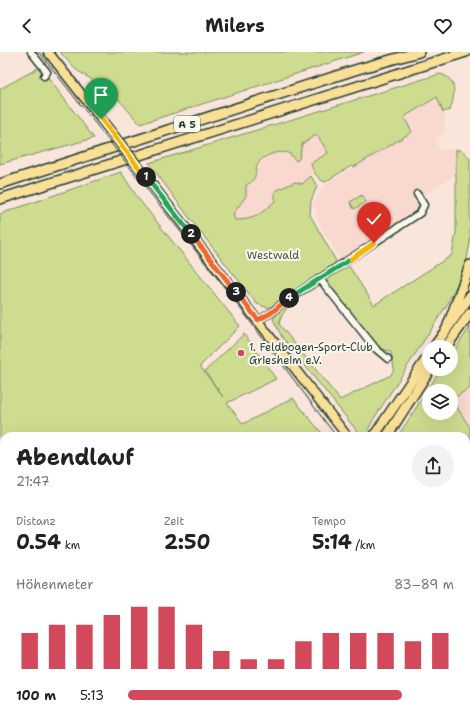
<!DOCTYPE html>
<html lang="de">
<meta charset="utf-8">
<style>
body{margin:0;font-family:"Shantell Sans",sans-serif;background:#f2f2f2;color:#222;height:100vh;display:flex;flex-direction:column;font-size:15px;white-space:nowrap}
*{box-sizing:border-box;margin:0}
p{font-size:13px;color:#767676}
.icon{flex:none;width:22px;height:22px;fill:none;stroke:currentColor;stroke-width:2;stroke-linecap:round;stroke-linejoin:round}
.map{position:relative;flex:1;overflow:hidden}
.drawer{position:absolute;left:0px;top:380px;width:470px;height:286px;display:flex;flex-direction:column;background:#fff;border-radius:12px 12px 0 0;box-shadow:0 4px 16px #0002}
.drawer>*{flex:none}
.controls{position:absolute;left:422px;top:288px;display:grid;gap:8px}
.controls a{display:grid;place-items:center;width:36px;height:36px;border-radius:50%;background:#fff;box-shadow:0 4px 16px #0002;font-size:20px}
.pin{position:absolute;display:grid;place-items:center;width:34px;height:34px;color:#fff;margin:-41px -17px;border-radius:50% 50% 50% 0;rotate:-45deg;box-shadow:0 0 4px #0007}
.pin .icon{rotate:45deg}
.km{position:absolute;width:20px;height:20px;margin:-10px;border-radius:50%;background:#222;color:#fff;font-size:11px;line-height:20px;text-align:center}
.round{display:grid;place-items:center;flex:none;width:42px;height:42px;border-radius:21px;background:#f2f2f2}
.summary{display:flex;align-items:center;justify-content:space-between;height:68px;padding:0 16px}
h1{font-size:22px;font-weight:700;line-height:30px}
.figures{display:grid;grid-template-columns:repeat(3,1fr);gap:6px;height:68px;padding:4px 16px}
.figures div{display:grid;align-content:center}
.figures b{font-size:20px;font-weight:700}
.figures small{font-size:11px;font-weight:400}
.figures p{font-size:11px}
.chart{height:112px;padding:8px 16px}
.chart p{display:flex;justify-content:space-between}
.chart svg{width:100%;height:72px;margin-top:4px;stroke:#d1495b;stroke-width:6}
ul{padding:0 16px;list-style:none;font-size:13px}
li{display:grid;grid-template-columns:64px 48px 1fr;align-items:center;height:30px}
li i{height:10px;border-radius:5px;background:#d1495b}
header{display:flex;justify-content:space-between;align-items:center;height:52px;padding:0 16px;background:#fff;font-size:18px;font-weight:700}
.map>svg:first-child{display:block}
</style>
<header><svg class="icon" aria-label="back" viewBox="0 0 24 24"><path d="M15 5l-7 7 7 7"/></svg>Milers<svg class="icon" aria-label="heart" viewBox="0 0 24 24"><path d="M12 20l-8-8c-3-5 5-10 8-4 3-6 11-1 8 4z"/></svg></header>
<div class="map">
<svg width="470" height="666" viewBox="0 0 470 666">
<rect width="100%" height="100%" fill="#fae5db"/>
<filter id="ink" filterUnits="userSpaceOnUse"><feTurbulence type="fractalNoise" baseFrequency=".025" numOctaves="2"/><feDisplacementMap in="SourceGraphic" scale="8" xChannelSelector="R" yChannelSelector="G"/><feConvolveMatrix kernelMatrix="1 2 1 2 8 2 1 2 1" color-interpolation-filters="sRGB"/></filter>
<g filter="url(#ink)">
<path fill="#f9d8cf" d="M 438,45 L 445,64 L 444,80 L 435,89 L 440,98 L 456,97 L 457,122 L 421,145 L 419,141 L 414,145 L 422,157 L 342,209 L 325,182 L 316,164 L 314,151 L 321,139 L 327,131 L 412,80 L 404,65 Z
M 314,84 L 318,84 L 328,102 L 311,111 L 315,119 L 311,124 L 302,132 L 295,130 L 262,162 L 251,167 L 235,169 L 233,163 L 246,144 L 246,133 L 252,131 L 257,121 L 259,112 L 269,103 L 278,100 L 289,102 L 299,107 L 299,96 L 302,92 Z
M 470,336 L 470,376 L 451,347 Z
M 466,446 L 470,448 L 470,493 L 466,495 Z
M 302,662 L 365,662 L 366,666 L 301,666 Z"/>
<path fill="#cedc90" stroke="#768c62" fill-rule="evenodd" d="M 60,0 L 364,0 L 140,72 L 113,41 L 75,17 Z
M 40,15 L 94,86 L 0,112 L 0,37 Z
M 440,22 C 458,26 455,44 450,58 L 443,60 L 437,45 L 404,65 L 412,80 L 354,115 L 351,114 L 325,130 C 318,128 312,118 311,111 L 328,101 L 318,84 L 314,84 L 302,92 L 299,107 L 296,109 C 294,107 292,104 290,102 C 280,97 263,103 258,112 C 253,122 259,127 246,133 L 246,144 L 233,162 L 235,168 C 256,168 260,162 275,149 L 275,139 L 295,130 L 302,132 L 311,124 L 317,134 L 311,149 L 310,163 L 336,209 L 334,212 L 269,256 L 257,252 L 188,164 L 149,111 Z
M 456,97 L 464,100 L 470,107 L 470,190 L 467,207 L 459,228 L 448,251 L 373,368 L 365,384 L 361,384 L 282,285 L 273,267 C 281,257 307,231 320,233 C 304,243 283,252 279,272 L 340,348 L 391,323 L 394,317 L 391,300 L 376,294 L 325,229 L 349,214 L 374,253 L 452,203 L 456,180 Z
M 121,120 L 137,145 L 240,274 L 200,314 L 223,345 L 205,319 L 244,282 L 276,327 L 227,351 L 243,372 L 293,346 L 324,384 L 4,384 L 4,662 L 230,662 L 229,666 L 0,666 L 0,162 Z
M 362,143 L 366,150 L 354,157 L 350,150 Z
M 470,275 L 470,336 L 452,347 L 470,376 L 470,437 L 466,434 L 466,384 L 398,384 L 441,317 L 451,317 L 451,303 ZM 429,339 L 451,339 L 451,361 L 429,361 Z"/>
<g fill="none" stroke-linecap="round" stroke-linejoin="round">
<g stroke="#1f3d34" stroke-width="9">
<path id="minor" d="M 31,0 L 47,20 L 44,24
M 319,226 L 376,297 L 388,307
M 258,268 L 271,261 L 285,249 L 420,161 L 424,153 L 417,142
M 466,440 L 470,442
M 466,488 L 470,485
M 466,578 L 470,575
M 396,666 L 401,662
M 460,666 L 465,662"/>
</g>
<g stroke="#1f3d34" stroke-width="11">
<path id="major" d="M 48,0 L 101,67
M 151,131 L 347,384
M 466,532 L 470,537
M 296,666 L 297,662"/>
</g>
<g stroke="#1f3d34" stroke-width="12">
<path id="highway" d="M 0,132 L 358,17 L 419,0
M 0,147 L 466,0
M 447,276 L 470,213
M 434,295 L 470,244
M 446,295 L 470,261
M 374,384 L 429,303
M 387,384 L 430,317
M 247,666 L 249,662
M 257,666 L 258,662"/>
</g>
<use href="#minor" stroke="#fbf7ec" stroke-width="6"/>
<use href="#major" stroke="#fadf96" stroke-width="8"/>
<use href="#highway" stroke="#fadf96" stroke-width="9"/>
<path stroke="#1f3d34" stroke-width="1" d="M 39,0 L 228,240 L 336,384
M 466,545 L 470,551"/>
<g stroke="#1f3d34" stroke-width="11" stroke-linecap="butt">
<path id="major-bridge" d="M 101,67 L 151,131"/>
</g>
<use href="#major-bridge" stroke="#fadf96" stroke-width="8"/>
</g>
</g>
<g fill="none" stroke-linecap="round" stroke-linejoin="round" filter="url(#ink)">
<g stroke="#fff" stroke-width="8">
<path id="split-1" d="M 101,67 L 146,125"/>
</g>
<g stroke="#fff" stroke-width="8">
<path id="split-2" d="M 146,125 L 191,182"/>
</g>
<g stroke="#fff" stroke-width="8">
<path id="split-3" d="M 191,182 L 236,240"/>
</g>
<g stroke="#fff" stroke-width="8">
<path id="split-4" d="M 236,240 L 258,268 L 271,261 L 289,246"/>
</g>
<g stroke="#fff" stroke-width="8">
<path id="split-5" d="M 289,246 L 351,207"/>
</g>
<g stroke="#fff" stroke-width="8">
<path id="split-6" d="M 351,207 L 374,191"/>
</g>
<use href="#split-1" stroke="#f5b400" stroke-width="5"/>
<use href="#split-2" stroke="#22a559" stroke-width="5"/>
<use href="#split-3" stroke="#f0652b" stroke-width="5"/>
<use href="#split-4" stroke="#f0652b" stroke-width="5"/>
<use href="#split-5" stroke="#22a559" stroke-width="5"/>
<use href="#split-6" stroke="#f5b400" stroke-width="5"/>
</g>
<circle fill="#d1495b" stroke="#fbf7ec" stroke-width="1.5" cx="241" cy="301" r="4"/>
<g text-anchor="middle" stroke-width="4" stroke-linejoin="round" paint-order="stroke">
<rect fill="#fbf7ec" stroke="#61756b" stroke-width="1" x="174" y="64" width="26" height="16" rx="3"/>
<g font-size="10" font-weight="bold" fill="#1f3d34">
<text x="187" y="76">A 5</text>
</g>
<g font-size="11" fill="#425d46" stroke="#fbf7ec">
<text x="273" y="207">Westwald</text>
</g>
<g font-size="11" fill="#1f3d34" stroke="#fbf7ec" text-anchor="start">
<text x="249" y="299">1. Feldbogen-Sport-Club<tspan x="249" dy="13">Griesheim e.V.</tspan></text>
</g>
</g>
</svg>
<div class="controls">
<a><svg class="icon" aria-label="locate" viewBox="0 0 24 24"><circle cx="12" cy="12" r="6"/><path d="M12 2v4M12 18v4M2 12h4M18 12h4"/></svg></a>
<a><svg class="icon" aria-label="layers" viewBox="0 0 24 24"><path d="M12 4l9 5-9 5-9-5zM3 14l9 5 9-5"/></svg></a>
</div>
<div class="pin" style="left:101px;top:67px;background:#1e9e55"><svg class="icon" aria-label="arrive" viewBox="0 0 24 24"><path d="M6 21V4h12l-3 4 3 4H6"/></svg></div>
<div class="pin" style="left:374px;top:191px;background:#d93025"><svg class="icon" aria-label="check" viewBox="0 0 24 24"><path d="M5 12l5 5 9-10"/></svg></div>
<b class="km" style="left:146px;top:125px">1</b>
<b class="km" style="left:191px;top:182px">2</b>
<b class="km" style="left:236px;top:240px">3</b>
<b class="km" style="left:289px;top:246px">4</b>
<section class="drawer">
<div class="summary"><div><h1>Abendlauf</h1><p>21:47</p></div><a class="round"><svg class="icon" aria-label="share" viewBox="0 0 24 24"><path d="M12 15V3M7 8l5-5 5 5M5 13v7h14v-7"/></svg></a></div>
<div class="figures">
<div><p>Distanz</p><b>0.54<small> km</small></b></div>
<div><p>Zeit</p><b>2:50</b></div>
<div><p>Tempo</p><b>5:14<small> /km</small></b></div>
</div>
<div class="chart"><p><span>Höhenmeter</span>83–89 m</p>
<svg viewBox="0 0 160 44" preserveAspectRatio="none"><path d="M5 44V22M15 44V17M25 44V17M35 44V11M45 44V6M55 44V6M65 44V17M75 44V33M85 44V38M95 44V38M105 44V27M115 44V22M125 44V22M135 44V22M145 44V27M155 44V22"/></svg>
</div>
<ul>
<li><b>100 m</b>5:13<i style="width:84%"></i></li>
</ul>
</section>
</div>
